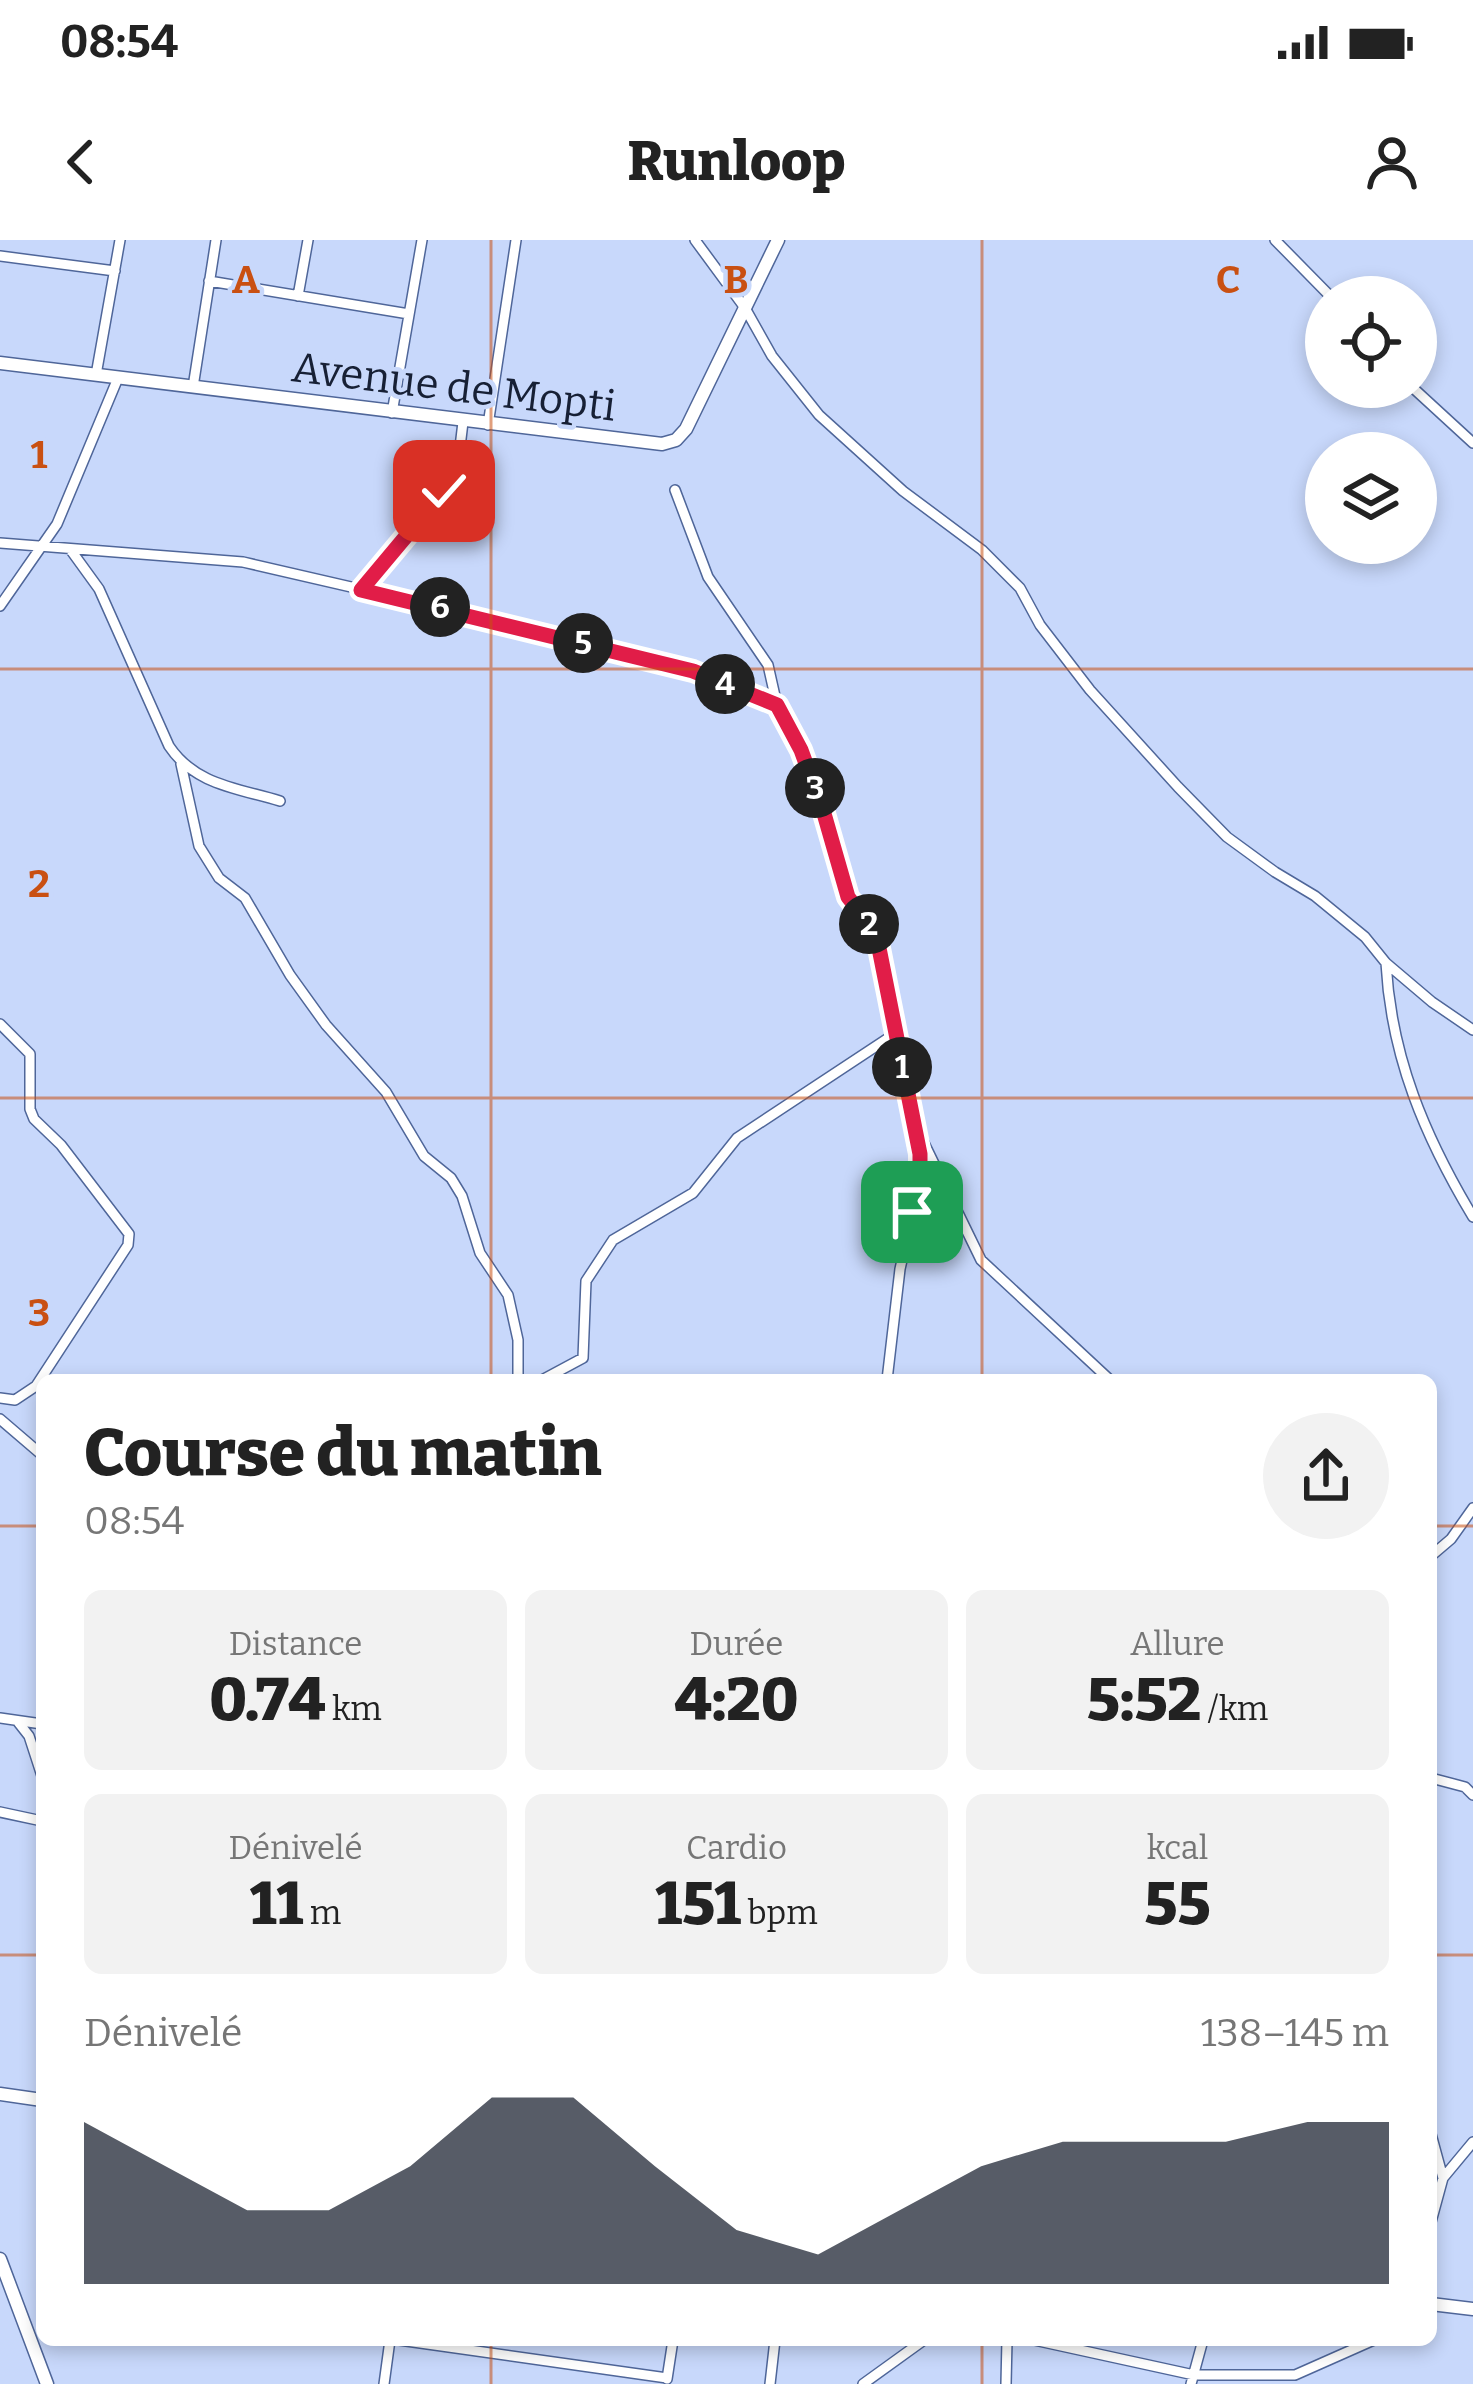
<!DOCTYPE html>
<html lang="fr">
<meta charset="utf-8">
<style>
body{margin:0;font-family:Bitter,serif;background:#f2f2f2;color:#222;height:100vh;display:flex;flex-direction:column;font-size:45px;white-space:nowrap}
*{box-sizing:border-box;margin:0}
p{font-size:39px;color:#767676}
.icon{flex:none;width:66px;height:66px;fill:none;stroke:currentColor;stroke-width:2;stroke-linecap:round;stroke-linejoin:round}
.map{position:relative;flex:1;overflow:hidden}
.drawer{position:absolute;left:36px;top:1134px;width:1401px;height:972px;display:flex;flex-direction:column;background:#fff;border-radius:18px;box-shadow:0 6px 18px #0003}
.drawer>*{flex:none}
.tools{position:absolute;left:1305px;top:36px;display:grid;gap:24px}
.tools a{display:grid;place-items:center;width:132px;height:132px;border-radius:50%;background:#fff;box-shadow:0 6px 18px #0003;font-size:60px}
.pin{position:absolute;display:grid;place-items:center;width:102px;height:102px;color:#fff;margin:-51px;border-radius:24px;box-shadow:0 6px 18px #0006}
.km{position:absolute;width:60px;height:60px;margin:-30px;border-radius:50%;background:#222;color:#fff;font-size:33px;line-height:60px;text-align:center}
.round{display:grid;place-items:center;flex:none;width:126px;height:126px;border-radius:63px;background:#f2f2f2}
.summary{display:flex;align-items:center;justify-content:space-between;height:204px;padding:0 48px}
h1{font-size:66px;font-weight:800;line-height:90px}
.metrics{display:grid;grid-template-columns:repeat(3,1fr);gap:18px;height:204px;padding:12px 48px}
.metrics div{display:grid;align-content:center;border-radius:18px;background:#f2f2f2;text-align:center}
.metrics b{font-size:60px;font-weight:800}
.metrics small{font-size:33px;font-weight:400}
.metrics p{font-size:33px}
.chart{height:336px;padding:24px 48px}
.chart p{display:flex;justify-content:space-between}
.chart svg{width:100%;height:216px;margin-top:12px;fill:#111827;opacity:.7}
.status{display:flex;justify-content:space-between;align-items:center;height:84px;padding:0 60px;background:#fff;direction:ltr}
.status svg{height:33px;fill:currentColor}
header{display:flex;justify-content:space-between;align-items:center;height:156px;padding:0 48px;background:#fff;font-size:54px;font-weight:800}
.map>svg:first-child{display:block}
</style>
<div class="status"><b>08:54</b><svg viewBox="0 0 49 12"><path d="M0 12V9h3v3zM5 12V6h3v6zM10 12V3h3v9zM15 12V0h3v12zM26 1h20v11H26zM47 4h2v5h-2z"/></svg></div>
<header><svg class="icon" aria-label="back" viewBox="0 0 24 24"><path d="M15 5l-7 7 7 7"/></svg>Runloop<svg class="icon" aria-label="person" viewBox="0 0 24 24"><circle cx="12" cy="8" r="4"/><path d="M4 21q1-7 8-7t8 7"/></svg></header>
<div class="map">
<svg width="1473" height="2144" viewBox="0 0 1473 2144">
<rect width="100%" height="100%" fill="#c8d8fb"/>
<g fill="none" stroke-linecap="round" stroke-linejoin="round">
<g stroke="#4f6699" stroke-width="12">
<path id="street" d="M 695,0 L 745,68 L 772,116 L 819,175 L 903,251 L 982,310 L 1020,348 L 1040,385 L 1090,450 L 1178,547 L 1227,597 L 1275,632 L 1315,656 L 1365,697 L 1386,723 L 1432,762 L 1473,790
M 1275,0 L 1331,57
M 0,16 L 115,31
M 209,41 L 409,74
M 298,56 L 308,0
M 96,135 L 120,0
M 193,147 L 216,0
M 1412,147 L 1473,203
M 392,173 L 422,0
M 488,185 L 516,0
M 675,250 L 708,337 L 768,425 L 777,465 L 801,510 L 823,570 L 848,657 L 876,693 L 920,914 L 920,941 L 900,1029 L 887,1140
M 0,303 L 243,322 L 490,379 L 693,431 L 777,465
M 70,309 L 99,349 L 169,506 C 195,545 237,548 280,561
M 361,350 L 444,251 L 458,224 L 463,182
M 0,366 L 57,284 L 118,138
M 181,524 L 199,606 L 219,638 L 245,658 L 290,735 L 326,785 L 386,852 L 424,916 L 451,938 L 462,956 L 480,1013 L 508,1055 L 518,1100 L 518,1140
M 1386,723 C 1391,817 1425,897 1473,977
M 0,784 L 30,814 L 30,869 L 34,879 L 61,905 L 129,994 L 128,1005 L 36,1146 L 15,1160 L 0,1158
M 921,897 L 981,1020 L 1110,1140
M 542,1140 L 583,1118 L 586,1041 L 613,1000 L 693,953 L 737,898 L 896,793
M 0,1179 L 42,1215
M 1431,1316 L 1451,1299 L 1473,1268
M 0,1478 L 42,1484
M 18,1482 L 29,1496 L 42,1536
M 1431,1538 L 1465,1547 L 1473,1555
M 0,1572 L 42,1581
M 1431,1894 L 1443,1938
M 1431,1982 L 1443,1938 L 1473,1902
M 399,2100 L 667,2138
M 1034,2100 L 1194,2135 L 1295,2135 L 1374,2100
M 667,2139 L 673,2100
M 384,2144 L 390,2100
M 770,2144 L 775,2100
M 863,2144 L 924,2100
M 1006,2144 L 1007,2100
M 1191,2144 L 1203,2100"/>
</g>
<g stroke="#4f6699" stroke-width="15">
<path id="secondary" d="M 0,123 L 662,204 L 676,200 L 686,189 L 778,0
M 0,1854 L 42,1860
M 0,2019 L 47,2144
M 1431,2064 L 1473,2069"/>
</g>
<use href="#street" stroke="#fff" stroke-width="9"/>
<use href="#secondary" stroke="#fff" stroke-width="12"/>
</g>
<g fill="none" stroke-linecap="round" stroke-linejoin="round">
<g stroke="#fff" stroke-width="24">
<path id="route" d="M 444,251 L 361,350 L 693,431 L 777,465 L 801,510 L 823,570 L 848,657 L 876,693 L 920,914 L 920,941 L 912,972"/>
</g>
<use href="#route" stroke="#e11d48" stroke-width="15"/>
</g>
<path fill="none" stroke="#c95012" stroke-width="3" stroke-opacity="0.55" d="M 491,0 L 491,1140M 982,0 L 982,1140M 0,429 L 1473,429M 0,858 L 1473,858M 0,1286 L 42,1286M 1431,1286 L 1473,1286M 0,1715 L 42,1715M 1431,1715 L 1473,1715M 491,2100 L 491,2144M 982,2100 L 982,2144"/>
<g text-anchor="middle" stroke-width="9" stroke-linejoin="round" paint-order="stroke">
<g font-size="42" fill="#172035" stroke="#c8d8fb">
<text transform="translate(454 146) rotate(7)" y="15">Avenue de Mopti</text>
</g>
</g>
<g font-size="39" text-anchor="middle" font-weight="bold" fill="#c95012" stroke="#c8d8fb" stroke-width="9" stroke-linejoin="round" paint-order="stroke">
<text x="246" y="53">A</text>
<text x="736" y="53">B</text>
<text x="1228" y="53">C</text>
<text x="39" y="228">1</text>
<text x="39" y="657">2</text>
<text x="39" y="1086">3</text>
</g>
</svg>
<div class="tools">
<a><svg class="icon" aria-label="locate" viewBox="0 0 24 24"><circle cx="12" cy="12" r="6"/><path d="M12 2v4M12 18v4M2 12h4M18 12h4"/></svg></a>
<a><svg class="icon" aria-label="layers" viewBox="0 0 24 24"><path d="M12 4l9 5-9 5-9-5zM3 14l9 5 9-5"/></svg></a>
</div>
<div class="pin" style="left:912px;top:972px;background:#1e9e55"><svg class="icon" aria-label="arrive" viewBox="0 0 24 24"><path d="M6 21V4h12l-3 4 3 4H6"/></svg></div>
<div class="pin" style="left:444px;top:251px;background:#d93025"><svg class="icon" aria-label="check" viewBox="0 0 24 24"><path d="M5 12l5 5 9-10"/></svg></div>
<b class="km" style="left:902px;top:827px">1</b>
<b class="km" style="left:869px;top:684px">2</b>
<b class="km" style="left:815px;top:548px">3</b>
<b class="km" style="left:725px;top:444px">4</b>
<b class="km" style="left:583px;top:403px">5</b>
<b class="km" style="left:440px;top:367px">6</b>
<section class="drawer">
<div class="summary"><div><h1>Course du matin</h1><p>08:54</p></div><a class="round"><svg class="icon" aria-label="share" viewBox="0 0 24 24"><path d="M12 15V3M7 8l5-5 5 5M5 13v7h14v-7"/></svg></a></div>
<div class="metrics">
<div><p>Distance</p><b>0.74<small> km</small></b></div>
<div><p>Durée</p><b>4:20</b></div>
<div><p>Allure</p><b>5:52<small> /km</small></b></div>
</div>
<div class="metrics">
<div><p>Dénivelé</p><b>11<small> m</small></b></div>
<div><p>Cardio</p><b>151<small> bpm</small></b></div>
<div><p>kcal</p><b>55</b></div>
</div>
<div class="chart"><p><span>Dénivelé</span>138–145 m</p>
<svg viewBox="0 0 160 44" preserveAspectRatio="none"><path d="M0 44V11L10 20L20 29L30 29L40 20L50 6L60 6L70 20L80 33L90 38L100 29L110 20L120 15L130 15L140 15L150 11L160 11V44z"/></svg>
</div>
</section>
</div>
